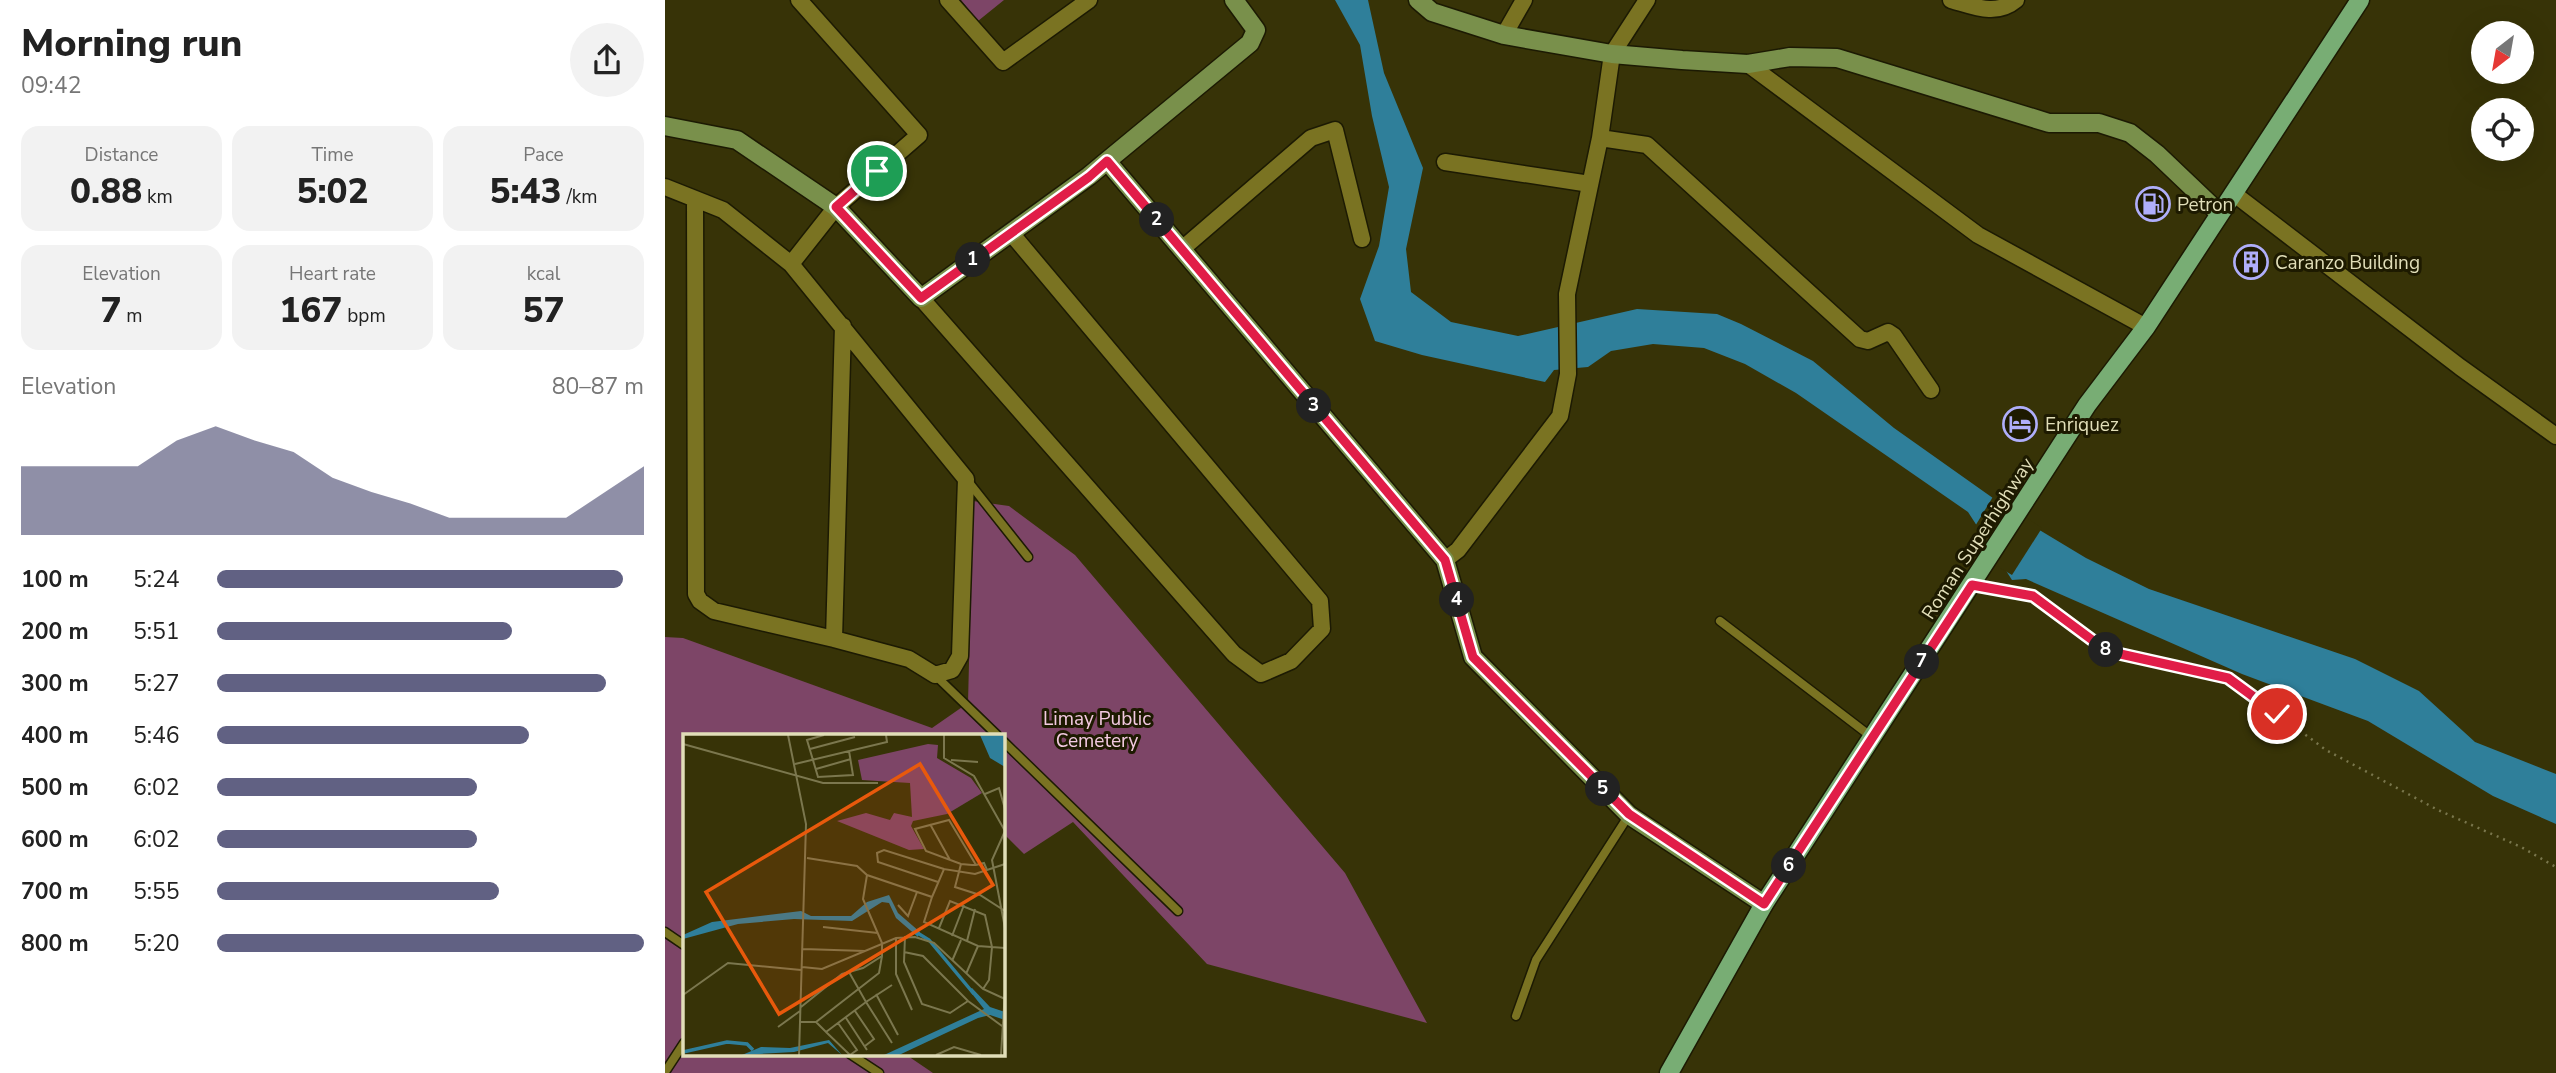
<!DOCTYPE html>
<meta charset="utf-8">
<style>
body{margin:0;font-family:"Nunito Sans",sans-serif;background:#f2f2f2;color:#222;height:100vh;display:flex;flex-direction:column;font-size:26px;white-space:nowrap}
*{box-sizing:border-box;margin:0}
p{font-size:23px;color:#767676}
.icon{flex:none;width:38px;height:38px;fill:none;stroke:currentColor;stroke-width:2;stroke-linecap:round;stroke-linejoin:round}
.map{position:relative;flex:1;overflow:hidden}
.side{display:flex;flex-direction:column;background:#fff;width:665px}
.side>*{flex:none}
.needle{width:46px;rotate:211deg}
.tools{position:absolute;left:1806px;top:21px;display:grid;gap:14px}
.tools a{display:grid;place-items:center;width:63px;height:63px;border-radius:50%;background:#fff;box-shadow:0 7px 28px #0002;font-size:35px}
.pin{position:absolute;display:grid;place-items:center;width:60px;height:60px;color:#fff;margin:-30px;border:4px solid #fff;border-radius:50%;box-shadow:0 2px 7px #0007}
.km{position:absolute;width:35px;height:35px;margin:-18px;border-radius:50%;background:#222;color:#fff;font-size:19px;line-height:35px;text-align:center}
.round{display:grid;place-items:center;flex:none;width:74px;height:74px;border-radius:37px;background:#f2f2f2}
.overview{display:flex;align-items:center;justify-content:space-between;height:119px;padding:0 21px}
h1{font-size:38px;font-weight:800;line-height:52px}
.figures{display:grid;grid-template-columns:repeat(3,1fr);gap:10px;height:119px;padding:7px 21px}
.figures div{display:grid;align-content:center;border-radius:18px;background:#f2f2f2;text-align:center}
.figures b{font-size:35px;font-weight:800}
.figures small{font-size:19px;font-weight:400}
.figures p{font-size:19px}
.chart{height:196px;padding:14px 21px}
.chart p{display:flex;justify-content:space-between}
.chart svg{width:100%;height:126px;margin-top:7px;fill:#616183;opacity:.7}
ul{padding:0 21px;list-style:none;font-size:23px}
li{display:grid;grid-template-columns:112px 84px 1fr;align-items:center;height:52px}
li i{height:18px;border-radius:9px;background:#616183}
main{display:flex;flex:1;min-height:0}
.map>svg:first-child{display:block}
</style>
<main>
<section class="side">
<div class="overview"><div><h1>Morning run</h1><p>09:42</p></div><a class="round"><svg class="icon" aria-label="share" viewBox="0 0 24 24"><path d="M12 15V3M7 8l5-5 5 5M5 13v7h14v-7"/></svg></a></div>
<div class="figures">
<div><p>Distance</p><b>0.88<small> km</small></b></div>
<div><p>Time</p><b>5:02</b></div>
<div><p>Pace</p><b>5:43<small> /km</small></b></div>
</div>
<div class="figures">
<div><p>Elevation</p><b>7<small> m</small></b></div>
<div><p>Heart rate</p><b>167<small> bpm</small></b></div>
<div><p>kcal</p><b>57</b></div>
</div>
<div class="chart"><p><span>Elevation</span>80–87 m</p>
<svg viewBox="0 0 160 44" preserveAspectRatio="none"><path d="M0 44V20L10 20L20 20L30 20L40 11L50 6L60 11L70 15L80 24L90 29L100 33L110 38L120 38L130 38L140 38L150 29L160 20V44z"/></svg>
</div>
<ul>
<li><b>100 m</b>5:24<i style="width:95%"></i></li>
<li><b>200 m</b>5:51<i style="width:69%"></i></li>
<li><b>300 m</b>5:27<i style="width:91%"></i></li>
<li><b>400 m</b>5:46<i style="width:73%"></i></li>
<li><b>500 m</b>6:02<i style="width:61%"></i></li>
<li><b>600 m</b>6:02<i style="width:61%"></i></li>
<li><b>700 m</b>5:55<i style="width:66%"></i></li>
<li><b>800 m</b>5:20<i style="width:100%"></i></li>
</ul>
</section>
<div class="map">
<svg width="1891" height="1073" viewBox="0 0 1891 1073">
<rect width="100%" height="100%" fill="#373307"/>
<path fill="#7d4567" d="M 296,0 L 339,0 L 313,21 Z
M 308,501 L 344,506 L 410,555 L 680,873 L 762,1023 L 542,964 L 408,822 L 359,854 L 338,833 L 338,735 L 19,735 L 19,1054 L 240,1054 L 268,1073 L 0,1073 L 0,637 L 18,638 L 267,728 L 303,703 Z"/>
<path fill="#2f7f9a" d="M 670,0 L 703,0 L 719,73 L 758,168 L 741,249 L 746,292 L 786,322 L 853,336 L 972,309 L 1052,314 L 1076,324 L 1148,361 L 1229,428 L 1366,525 L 1421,558 L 1484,589 L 1690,659 L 1754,691 L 1810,742 L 1891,774 L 1891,824 L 1828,796 L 1703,721 L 1577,674 L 1361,579 L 1347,580 L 1303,512 L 1131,393 L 1080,364 L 1039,348 L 988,344 L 946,351 L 923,367 L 889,370 L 880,382 L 757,355 L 710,341 L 695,299 L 714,246 L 724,187 L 707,116 L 695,45 Z"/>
<path fill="#373307" d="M 1329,495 L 1377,528 L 1347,575 L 1335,568 L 1309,528 Z"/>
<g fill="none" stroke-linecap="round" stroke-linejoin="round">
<g stroke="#1c1a03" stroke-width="11">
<path id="lane" d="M 302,480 L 363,557
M 1055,621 L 1208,738
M 270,675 L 332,735
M 338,741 L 513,911
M 0,932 L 19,945
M 851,1016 L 871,960 L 964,815
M 185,1054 L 214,1073
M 0,1072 L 19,1043"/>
</g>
<g stroke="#1c1a03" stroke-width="19">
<path id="street" d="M 283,0 L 338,62 L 424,0
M 1286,0 C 1308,6 1331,17 1351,0
M 839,35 L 859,0
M 1083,64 L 1313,235 L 1481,327
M 935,138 L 982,145 L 1195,339 L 1203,341 L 1223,332 L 1229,336 L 1266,390
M 780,162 L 925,184
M 0,187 L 58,210 L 126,264 L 301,479 L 295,656 L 287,670 L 270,675 L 244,659 L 169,639 L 49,611 L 35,601 L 31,594 L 30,199
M 1568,193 L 1795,367 L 1891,436
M 517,249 L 646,138 L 670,130 L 697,239
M 126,264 L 171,207 L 254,135 L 134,0
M 256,298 L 569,654 L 596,674 L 626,661 L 657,629 L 655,601 L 346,233
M 780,560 L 793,550 L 895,416 L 903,374 L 902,294 L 935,138 L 947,54 L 982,0
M 169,639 L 178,326"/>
</g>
<g stroke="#1c1a03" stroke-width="21">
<path id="secondary" d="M 569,0 L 591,30 L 585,43 L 442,161 L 780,560 L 808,657 L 964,815 L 1099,904
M 753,0 L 767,12 L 839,35 L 947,54 L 1017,60 L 1083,64 L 1125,57 L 1172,58 L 1384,123 L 1434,123 L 1465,133 L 1492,154 L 1554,213
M 0,126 L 72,140 L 171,207 L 256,298 L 424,176 L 442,161"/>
</g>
<g stroke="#1c1a03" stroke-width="21">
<path id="primary" d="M 1004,1073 L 1099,904 L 1422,405 L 1481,327 L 1695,0"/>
</g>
<path stroke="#79764c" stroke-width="2.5" stroke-dasharray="2 5" stroke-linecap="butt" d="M 1324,588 L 1368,596 L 1442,651 L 1564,678 L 1661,750 L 1773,810 L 1856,847 L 1891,867"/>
<use href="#lane" stroke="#7a7322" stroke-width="8"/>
<use href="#street" stroke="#7a7322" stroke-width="16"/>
<use href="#secondary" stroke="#79904b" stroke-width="18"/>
<use href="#primary" stroke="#78ad74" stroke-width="18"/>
</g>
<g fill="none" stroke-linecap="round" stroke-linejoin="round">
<g stroke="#fff" stroke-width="14">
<path id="route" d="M 212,171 L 171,207 L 256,298 L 424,177 L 442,161 L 780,560 L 808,657 L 964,814 L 1099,904 L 1307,585 L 1368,596 L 1442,651 L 1563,678 L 1612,714"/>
</g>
<use href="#route" stroke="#e11d48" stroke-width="9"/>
</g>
<defs>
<g id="fuel-ring" transform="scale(1.75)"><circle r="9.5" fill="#1d1a00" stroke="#afaefa" stroke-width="1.5"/><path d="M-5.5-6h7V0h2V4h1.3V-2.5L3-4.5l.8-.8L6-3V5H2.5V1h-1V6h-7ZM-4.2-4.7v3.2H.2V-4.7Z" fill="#afaefa"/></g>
<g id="building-ring" transform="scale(1.75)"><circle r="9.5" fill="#1d1a00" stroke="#afaefa" stroke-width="1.5"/><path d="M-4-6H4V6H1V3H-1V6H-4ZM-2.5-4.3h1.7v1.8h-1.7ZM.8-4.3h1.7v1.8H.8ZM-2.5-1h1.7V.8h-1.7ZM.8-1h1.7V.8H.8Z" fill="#afaefa"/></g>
<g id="hotel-ring" transform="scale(1.75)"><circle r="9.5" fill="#1d1a00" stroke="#afaefa" stroke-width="1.5"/><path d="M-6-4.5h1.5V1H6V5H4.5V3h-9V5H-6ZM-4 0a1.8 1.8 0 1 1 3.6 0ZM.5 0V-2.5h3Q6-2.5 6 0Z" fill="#afaefa"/></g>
</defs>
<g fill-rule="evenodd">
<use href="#fuel-ring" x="1488" y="204"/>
<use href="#building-ring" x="1586" y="262"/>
<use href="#hotel-ring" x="1355" y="424"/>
</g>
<g text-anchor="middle" stroke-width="6" stroke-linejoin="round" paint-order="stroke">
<g font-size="19" fill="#e1deb8" stroke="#1d1a00" text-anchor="start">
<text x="1512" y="211">Petron</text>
<text x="1610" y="269">Caranzo Building</text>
<text x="1380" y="431">Enriquez</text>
</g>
<g font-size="19" fill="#e1deb8" stroke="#1d1a00">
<text transform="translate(1312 538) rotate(-57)" y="7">Roman Superhighway</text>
</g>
<g font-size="19" fill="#f3cae1" stroke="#1d1a00">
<text x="432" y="725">Limay Public<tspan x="432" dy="22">Cemetery</tspan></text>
</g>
</g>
<g transform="translate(18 734)">
<rect width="322" height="322" fill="#373307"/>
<path d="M 245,10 L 255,11 L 254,24 L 288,44 L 299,59 L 264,80 L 230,87 L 228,92 L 241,115 L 226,116 L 154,87 L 183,79 L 207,86 L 211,79 L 229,83 L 227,49 L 179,46 L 175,26 Z" fill="#7d4567"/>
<path d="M 297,1 L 322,1 L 322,33 L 307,24 ZM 206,161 L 215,179 L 237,198 L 235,203 L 213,184 L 206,169 L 199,168 L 169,187 L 111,185 L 55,190 L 0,205 L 0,201 L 29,188 L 118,177 L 128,182 L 168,182 L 184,168 ZM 289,254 L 307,273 L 322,278 L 322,286 L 307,281 L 295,284 L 216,321 L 201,321 L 301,275 L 286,256 ZM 146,306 L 159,321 L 145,309 L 111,318 L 59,321 L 78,313 L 107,314 Z" fill="#2f7f9a"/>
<path fill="none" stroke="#2f7f9a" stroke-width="3.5" d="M 233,198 L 246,206 L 291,260M 0,318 L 44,308 L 64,310 L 70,316"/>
<path fill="none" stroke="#7b774e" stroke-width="2" d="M 105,1 L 123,90 L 116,321M 141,1 L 124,6 L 135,43 L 170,41 L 166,17M 261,1 L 261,24 L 291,42 L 322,97 L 309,126 L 322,194M 0,10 L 140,49 L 195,49M 127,15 L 172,3M 268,26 L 295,28M 112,30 L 204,8 L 203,1M 133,35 L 168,25M 302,60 L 316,54 L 322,75M 247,90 L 267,126M 124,124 L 174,132 L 184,141 L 249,163 L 241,188 L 295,212 L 322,214M 278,130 L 272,153 L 297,161 L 322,177M 293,131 L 266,86 L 232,95 L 243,117 L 278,130 L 289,131 L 293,131 L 301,129 L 304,136M 255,148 L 195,128 L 194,119 L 201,116 L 261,135M 249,163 L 261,135 L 292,140 L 322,130M 215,171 L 225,182 L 234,158M 140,193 L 195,199M 256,194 L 267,167 L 302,181 L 309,213 L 306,246 L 300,255M 222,202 L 221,228 L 239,270 L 267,279 L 285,267M 269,202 L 281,171M 213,204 L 213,240 L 229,276M 284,207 L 292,175M 120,215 L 182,217M 221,218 L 240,222 L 285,267 L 319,292M 269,227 L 278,206M 119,233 L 139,235 L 213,204 L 232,203 L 251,209 L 300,255 L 322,265M 283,240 L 295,212M 209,251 L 183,268 L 209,309M 193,260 L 215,301M 0,261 L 45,229 L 118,236M 118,273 L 159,240 L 180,234 L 199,222 L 199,209 L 180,165 L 184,141M 172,277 L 191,305 L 182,312M 163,284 L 184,316M 117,288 L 133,288 L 196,239 L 199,222M 133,288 L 143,298 L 183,268 L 166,238M 95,293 L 117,277M 143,298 L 167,321 L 174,316 L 155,289M 253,321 L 271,313 L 298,321M 318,321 L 322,257"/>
<path fill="#e8590c" fill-opacity="0.15" stroke="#e8590c" stroke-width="3.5" d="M 237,30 L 310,151 L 96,280 L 23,158 Z"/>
<rect width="322" height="322" fill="none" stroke="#e1deb8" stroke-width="3.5"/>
</g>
</svg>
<div class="tools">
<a><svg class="needle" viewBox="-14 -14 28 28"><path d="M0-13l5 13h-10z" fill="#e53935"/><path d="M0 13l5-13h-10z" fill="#767676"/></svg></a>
<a><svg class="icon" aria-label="locate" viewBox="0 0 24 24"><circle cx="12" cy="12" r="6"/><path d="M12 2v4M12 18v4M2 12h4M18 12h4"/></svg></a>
</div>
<div class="pin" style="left:212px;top:171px;background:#1e9e55"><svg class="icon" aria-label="arrive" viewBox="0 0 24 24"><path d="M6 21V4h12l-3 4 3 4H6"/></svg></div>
<div class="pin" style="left:1612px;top:714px;background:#d93025"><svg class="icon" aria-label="check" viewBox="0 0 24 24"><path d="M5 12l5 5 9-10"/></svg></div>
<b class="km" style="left:308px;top:260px">1</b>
<b class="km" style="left:492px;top:220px">2</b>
<b class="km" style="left:649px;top:406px">3</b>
<b class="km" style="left:792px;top:600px">4</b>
<b class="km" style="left:938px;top:789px">5</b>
<b class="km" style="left:1124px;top:866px">6</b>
<b class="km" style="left:1257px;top:662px">7</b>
<b class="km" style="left:1441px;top:650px">8</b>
</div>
</main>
